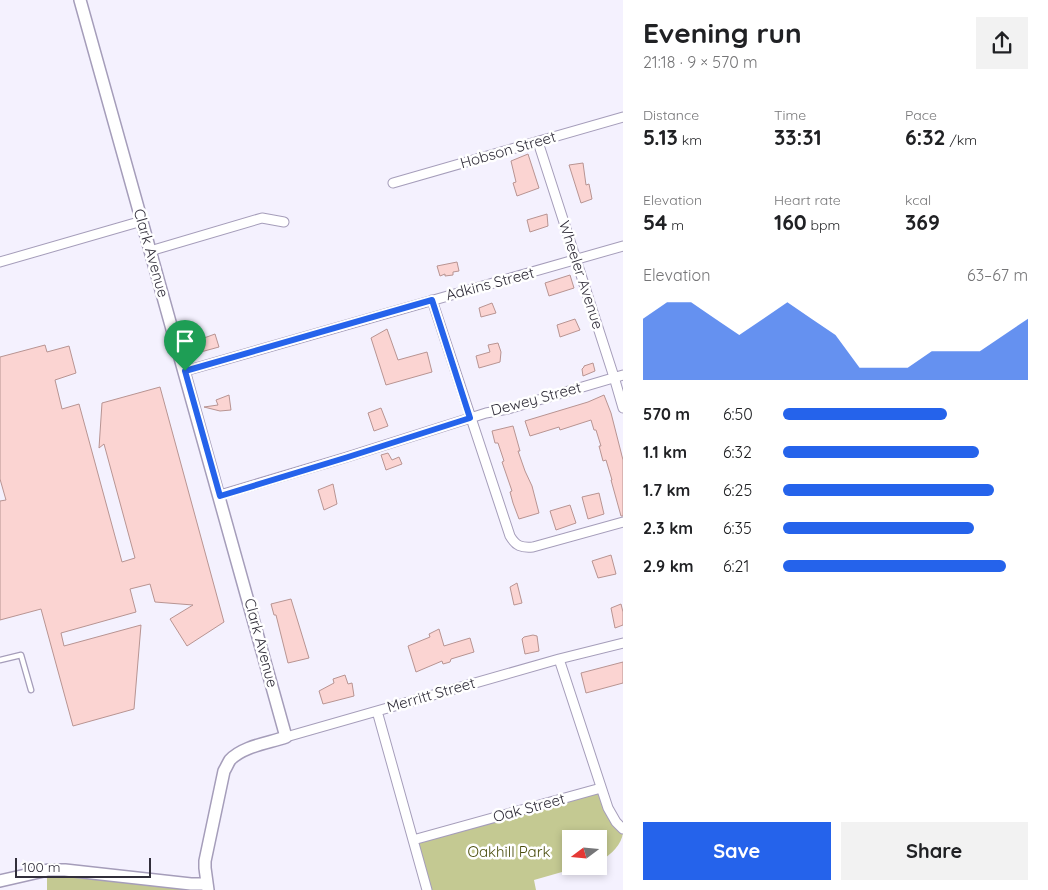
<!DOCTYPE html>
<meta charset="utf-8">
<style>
body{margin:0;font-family:Quicksand,sans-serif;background:#f2f2f2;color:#202124;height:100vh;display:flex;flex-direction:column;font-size:19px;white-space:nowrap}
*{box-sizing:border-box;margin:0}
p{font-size:16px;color:#757577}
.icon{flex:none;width:28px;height:28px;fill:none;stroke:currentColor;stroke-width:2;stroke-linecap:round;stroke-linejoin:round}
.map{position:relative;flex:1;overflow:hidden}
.side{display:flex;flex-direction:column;background:#fff;width:425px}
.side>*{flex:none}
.needle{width:32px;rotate:254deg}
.tools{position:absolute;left:562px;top:830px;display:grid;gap:10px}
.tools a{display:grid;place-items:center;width:45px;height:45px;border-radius:0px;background:#fff;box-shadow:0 2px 8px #0003;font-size:25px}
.scale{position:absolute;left:15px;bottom:12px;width:136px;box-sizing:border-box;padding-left:5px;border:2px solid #312e3a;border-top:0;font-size:14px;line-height:18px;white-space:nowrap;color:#312e3a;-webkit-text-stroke:4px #fff;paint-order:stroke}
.pin{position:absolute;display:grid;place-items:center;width:42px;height:42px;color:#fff;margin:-51px -21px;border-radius:50% 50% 50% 0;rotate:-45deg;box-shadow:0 0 5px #0007}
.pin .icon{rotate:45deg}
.round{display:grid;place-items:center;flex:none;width:52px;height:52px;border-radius:0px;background:#f2f2f2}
.head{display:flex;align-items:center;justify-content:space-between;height:85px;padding:0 20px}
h1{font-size:28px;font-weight:800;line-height:38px}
.stats{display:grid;grid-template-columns:repeat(3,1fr);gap:8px;height:85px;padding:5px 20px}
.stats div{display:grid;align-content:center}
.stats b{font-size:21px;font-weight:800}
.stats small{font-size:14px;font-weight:400}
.stats p{font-size:14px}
.chart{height:140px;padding:10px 20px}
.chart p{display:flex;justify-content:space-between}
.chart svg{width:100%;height:90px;margin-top:5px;fill:#2563eb;opacity:.7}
.primary-button{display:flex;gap:10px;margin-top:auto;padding:10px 20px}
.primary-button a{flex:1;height:58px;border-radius:0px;background:#2563eb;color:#fff;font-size:20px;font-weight:800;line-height:58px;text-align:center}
.primary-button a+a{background:#f2f2f2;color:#202124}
ul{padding:0 20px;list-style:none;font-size:16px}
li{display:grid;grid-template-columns:80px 60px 1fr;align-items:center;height:38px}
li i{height:12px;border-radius:6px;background:#2563eb}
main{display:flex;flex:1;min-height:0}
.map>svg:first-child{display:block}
</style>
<main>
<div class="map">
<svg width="623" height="890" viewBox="0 0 623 890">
<rect width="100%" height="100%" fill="#f4f1fe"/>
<path fill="#c4c992" d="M 599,790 L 623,832 C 622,845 611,854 601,861 L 599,862 L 599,839 L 571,839 L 571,866 L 583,866 L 534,880 L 536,890 L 427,890 L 414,840 Z
M 47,872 L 206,890 L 47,890 Z"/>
<path fill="#fbd4d2" stroke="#b89492" d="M 528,154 L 539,188 L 517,196 L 513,183 L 516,182 L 511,161 Z
M 583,163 L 586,185 L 589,184 L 592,199 L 581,203 L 569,165 Z
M 547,214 L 548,226 L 530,232 L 527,220 Z
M 457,262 L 459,271 L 453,272 L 453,275 L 445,276 L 445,274 L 440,276 L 437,266 Z
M 570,275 L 574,288 L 549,296 L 545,283 Z
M 492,303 L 496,313 L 481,317 L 479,308 Z
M 575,319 L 580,330 L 560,337 L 557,325 Z
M 387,329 L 398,360 L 427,352 L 432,372 L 386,385 L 371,338 Z
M 215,334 L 219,347 L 197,353 L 193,342 Z
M 498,343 L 501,352 L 500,362 L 479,368 L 476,356 L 490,352 L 488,345 Z
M 45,345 L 47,352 L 69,346 L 76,373 L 55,380 L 62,409 L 79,404 L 122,562 L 135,558 L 104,444 L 99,448 L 102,403 L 160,387 L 224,622 L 187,646 L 170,619 L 193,605 L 155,602 L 150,584 L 130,589 L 136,612 L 61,633 L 64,646 L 141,625 L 134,709 L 73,726 L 41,609 L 0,620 L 0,501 L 6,500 L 0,479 L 0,357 Z
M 593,363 L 595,371 L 583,376 L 582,369 L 584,367 L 584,366 Z
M 229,395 L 231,410 L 220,411 L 204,407 L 218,405 L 216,400 Z
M 604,395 L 611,413 L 623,460 L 623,516 L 621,516 L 611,480 L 612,480 L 606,460 L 603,461 L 599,446 L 601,446 L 596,430 L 594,430 L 591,420 L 560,430 L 559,427 L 530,436 L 525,421 L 588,402 Z
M 381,408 L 388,426 L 374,431 L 368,413 Z
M 513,426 L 520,451 L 518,451 L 525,471 L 532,486 L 539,513 L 519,519 L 513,503 L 510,492 L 512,491 L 502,462 L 504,461 L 498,443 L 495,443 L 492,431 Z
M 388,453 L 392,460 L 399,457 L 402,464 L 386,470 L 381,455 Z
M 333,484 L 337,504 L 324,510 L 318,490 Z
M 599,493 L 604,514 L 588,519 L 582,497 Z
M 570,505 L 576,523 L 556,530 L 550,511 Z
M 611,555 L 616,574 L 598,578 L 592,561 Z
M 517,583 L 522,603 L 514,605 L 510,587 Z
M 291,599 L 309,658 L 288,663 L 276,615 L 274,615 L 271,604 Z
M 621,604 L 623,612 L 623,625 L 615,628 L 611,608 Z
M 439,629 L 444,646 L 470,638 L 474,652 L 451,659 L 450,662 L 443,664 L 442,661 L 416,672 L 408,646 L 430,637 L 429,634 Z
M 533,635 L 537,636 L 539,651 L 525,654 L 522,639 L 524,637 Z
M 623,662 L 623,683 L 586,693 L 581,673 Z
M 345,675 L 348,684 L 352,683 L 354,696 L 323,704 L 319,691 L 334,683 L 333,679 Z"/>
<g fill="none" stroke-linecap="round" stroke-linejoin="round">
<g stroke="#a59dba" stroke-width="7">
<path id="service" d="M 0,660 L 21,655 L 31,690"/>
</g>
<g stroke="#a59dba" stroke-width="11">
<path id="minor" d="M 538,142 L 614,377 L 623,408
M 393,183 L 623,117
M 150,251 L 262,218 L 284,222
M 0,262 L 142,221
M 432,300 L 510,536 C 516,546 521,548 533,547 L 623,522
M 185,371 L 623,246
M 220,495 L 347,457 L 486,413 L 508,409 L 623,375
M 559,659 L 608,808 L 616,822 L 623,829
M 377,711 L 427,890
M 286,737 L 559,659 L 623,643
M 413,840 L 601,788"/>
</g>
<g stroke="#a59dba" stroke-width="14">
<path id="tertiary" d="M 80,0 L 286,737 C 269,743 243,746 230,760 C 228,763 226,768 224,771 L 205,861 L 205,868 L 208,890
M 0,881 L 48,870 L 65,870 L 191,884 L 207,884"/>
</g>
<use href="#service" stroke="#fff" stroke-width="4.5"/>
<use href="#minor" stroke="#fff" stroke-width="9"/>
<use href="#tertiary" stroke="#fff" stroke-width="11"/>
</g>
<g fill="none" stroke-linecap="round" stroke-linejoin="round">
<g stroke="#fff" stroke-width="10">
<path id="route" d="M 432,300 L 470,418 L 348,457 L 220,496 L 185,371 Z"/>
</g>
<use href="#route" stroke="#2563eb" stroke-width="6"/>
</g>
<g text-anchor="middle" stroke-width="5" stroke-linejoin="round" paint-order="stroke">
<g font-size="15" fill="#312e3a" stroke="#fff">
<text transform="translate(508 150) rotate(-16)" y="5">Hobson Street</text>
<text transform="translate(151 253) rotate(74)" y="5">Clark Avenue</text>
<text transform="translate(581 275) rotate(72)" y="5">Wheeler Avenue</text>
<text transform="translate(490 284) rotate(-15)" y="5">Adkins Street</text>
<text transform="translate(536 399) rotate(-15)" y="5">Dewey Street</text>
<text transform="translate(261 643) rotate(75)" y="5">Clark Avenue</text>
<text transform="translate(431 695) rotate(-16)" y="5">Merritt Street</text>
<text transform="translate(529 808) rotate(-15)" y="5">Oak Street</text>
</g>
<g font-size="15" fill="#4a4d0d" stroke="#fff">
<text x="509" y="857">Oakhill Park</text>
</g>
</g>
</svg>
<div class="tools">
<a><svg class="needle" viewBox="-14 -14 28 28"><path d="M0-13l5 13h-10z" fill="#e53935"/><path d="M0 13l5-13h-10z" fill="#757577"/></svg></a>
</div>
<div class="scale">100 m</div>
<div class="pin" style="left:185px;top:371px;background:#1e9e55"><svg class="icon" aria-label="arrive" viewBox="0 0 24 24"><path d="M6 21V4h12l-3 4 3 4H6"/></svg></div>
</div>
<section class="side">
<div class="head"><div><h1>Evening run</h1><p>21:18 · 9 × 570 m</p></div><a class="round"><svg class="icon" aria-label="share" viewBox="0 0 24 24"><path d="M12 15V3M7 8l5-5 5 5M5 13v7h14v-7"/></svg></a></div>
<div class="stats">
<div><p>Distance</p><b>5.13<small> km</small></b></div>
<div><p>Time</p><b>33:31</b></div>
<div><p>Pace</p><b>6:32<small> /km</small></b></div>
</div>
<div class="stats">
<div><p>Elevation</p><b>54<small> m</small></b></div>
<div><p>Heart rate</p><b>160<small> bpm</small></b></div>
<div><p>kcal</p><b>369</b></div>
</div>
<div class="chart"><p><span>Elevation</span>63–67 m</p>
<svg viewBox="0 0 160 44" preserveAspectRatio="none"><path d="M0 44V14L10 6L20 6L30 14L40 22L50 14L60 6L70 14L80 22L90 38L100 38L110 38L120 30L130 30L140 30L150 22L160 14V44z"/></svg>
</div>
<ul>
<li><b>570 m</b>6:50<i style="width:67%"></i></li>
<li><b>1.1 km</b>6:32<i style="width:80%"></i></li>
<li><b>1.7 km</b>6:25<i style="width:86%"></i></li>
<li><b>2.3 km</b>6:35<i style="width:78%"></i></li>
<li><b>2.9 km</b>6:21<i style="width:91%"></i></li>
</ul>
<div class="primary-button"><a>Save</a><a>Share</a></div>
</section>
</main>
